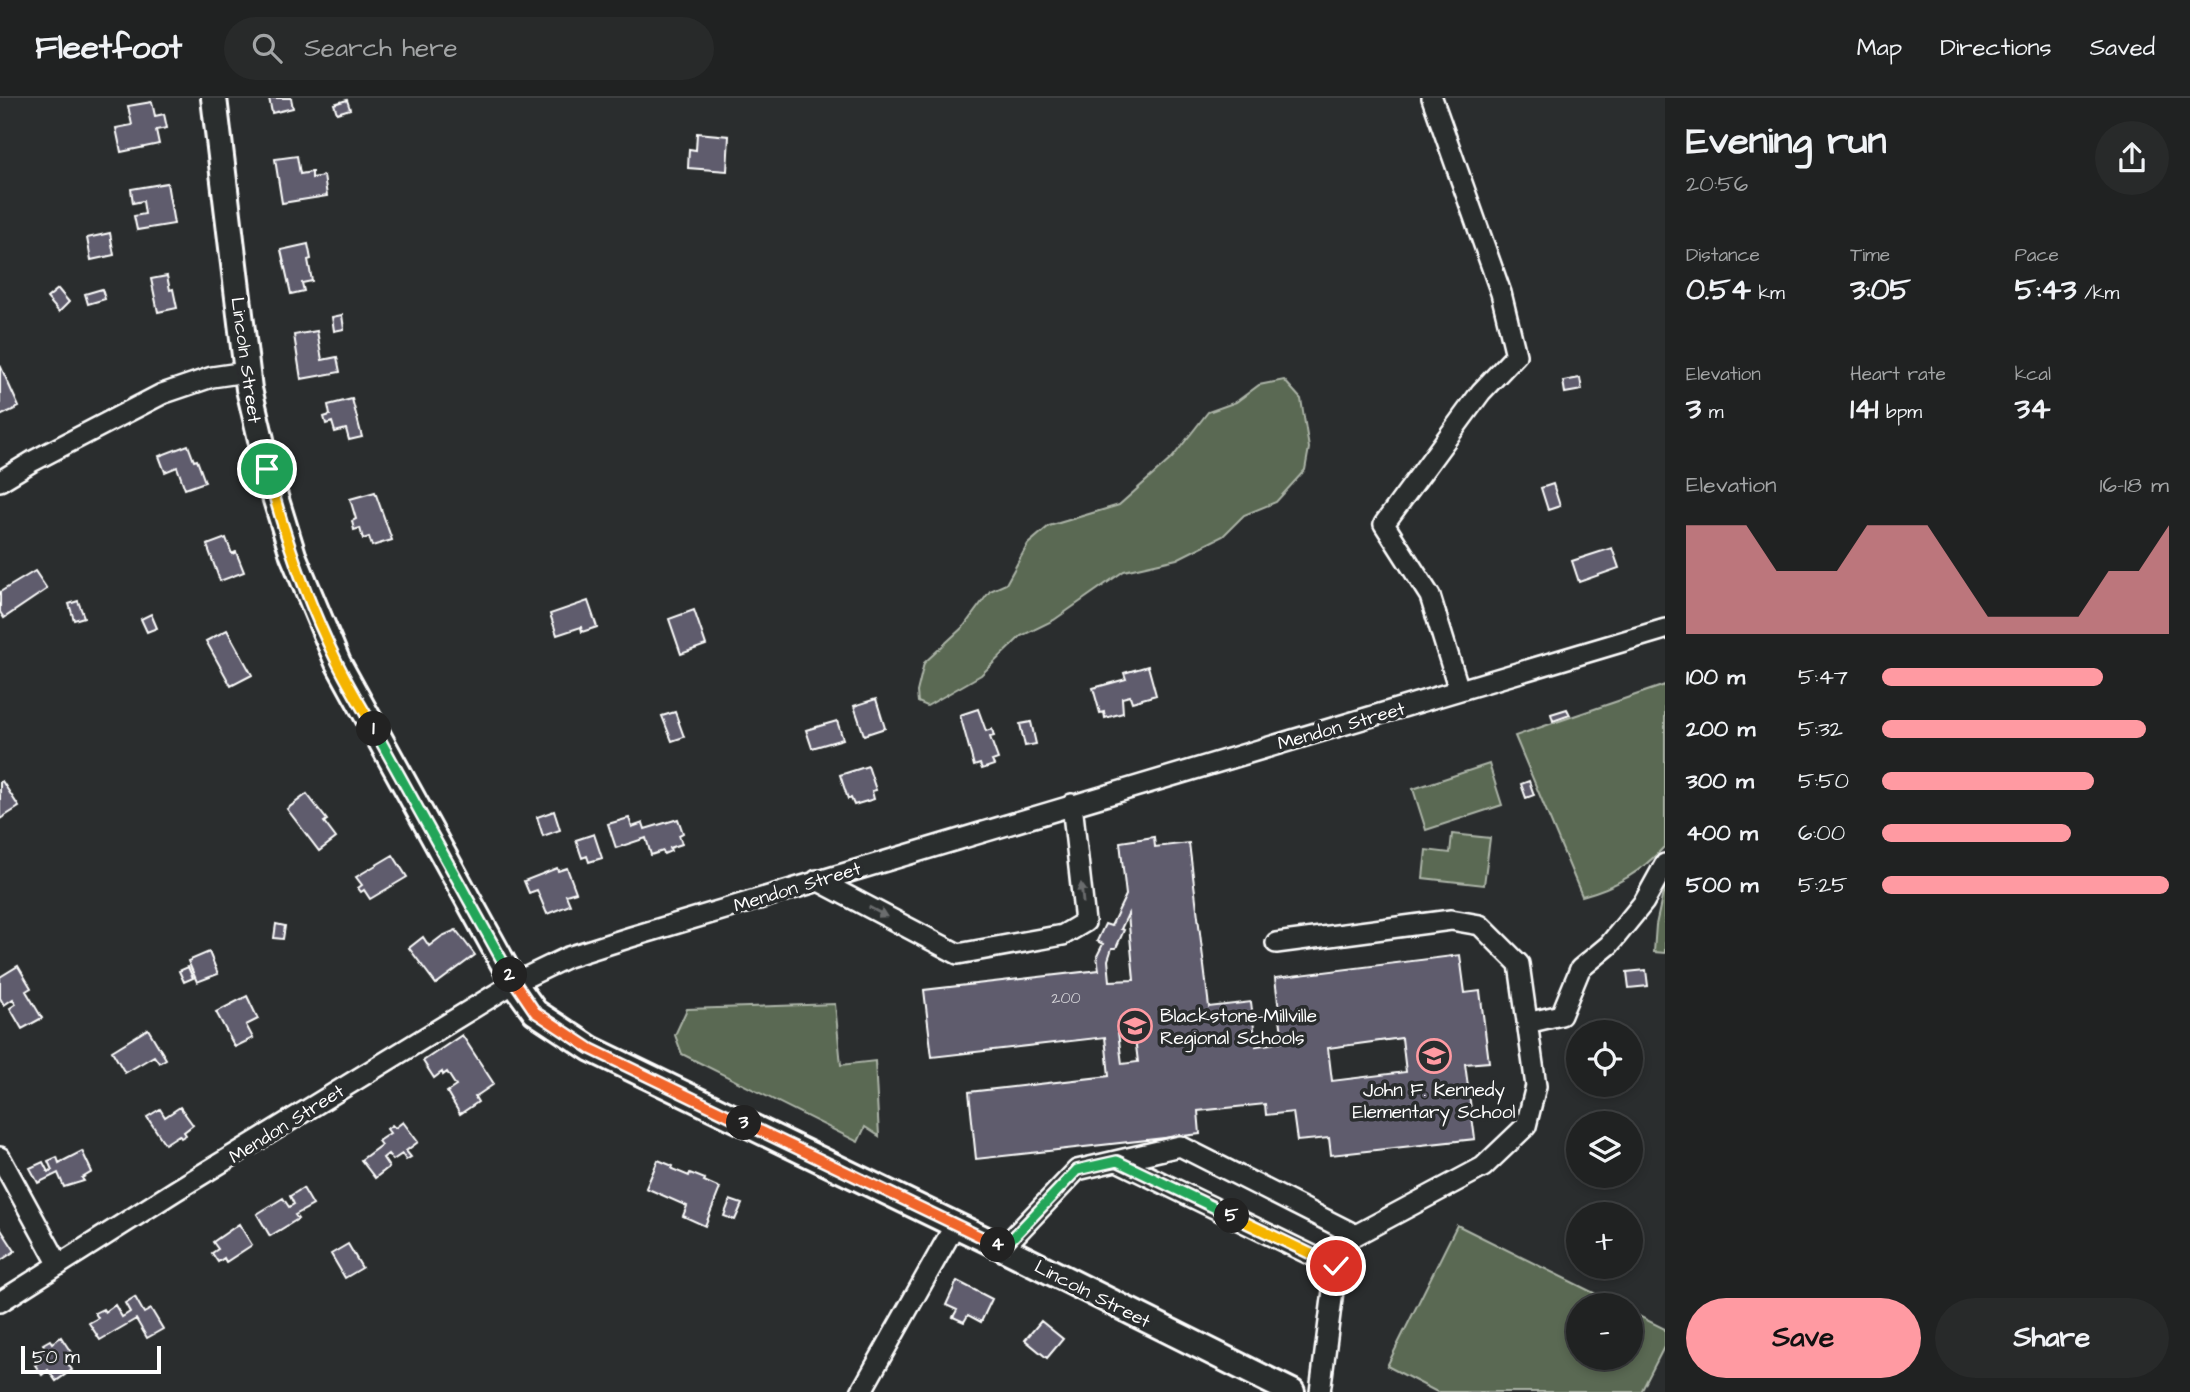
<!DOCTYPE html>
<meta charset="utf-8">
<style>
body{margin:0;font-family:"Architects Daughter",sans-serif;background:#282a2a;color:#f1f3f6;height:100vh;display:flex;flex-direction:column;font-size:26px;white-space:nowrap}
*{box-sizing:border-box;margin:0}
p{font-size:23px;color:#a2a4a5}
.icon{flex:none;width:38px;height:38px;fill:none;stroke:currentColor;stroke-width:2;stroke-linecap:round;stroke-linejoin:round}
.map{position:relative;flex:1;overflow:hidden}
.drawer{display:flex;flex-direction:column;background:#202222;width:525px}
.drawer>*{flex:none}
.fabs{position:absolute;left:1566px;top:922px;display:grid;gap:14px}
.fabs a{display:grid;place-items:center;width:77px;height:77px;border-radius:50%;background:#202222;box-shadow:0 4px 10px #0003,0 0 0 2px #3d3f40;font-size:35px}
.scale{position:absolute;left:21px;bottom:18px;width:140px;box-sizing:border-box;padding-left:7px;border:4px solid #fff;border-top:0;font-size:19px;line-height:24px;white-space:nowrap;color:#fff;-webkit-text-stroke:5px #2a2d2e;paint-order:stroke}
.pin{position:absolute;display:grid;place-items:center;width:60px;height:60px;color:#fff;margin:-30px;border:4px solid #fff;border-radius:50%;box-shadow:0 2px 7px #0007}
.km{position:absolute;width:35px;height:35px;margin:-18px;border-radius:50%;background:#222;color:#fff;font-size:19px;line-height:35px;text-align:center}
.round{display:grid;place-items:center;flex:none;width:74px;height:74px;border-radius:37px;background:#282a2a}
.overview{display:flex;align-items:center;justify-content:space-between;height:119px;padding:0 21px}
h1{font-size:38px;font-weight:700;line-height:52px}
.stats{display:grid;grid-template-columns:repeat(3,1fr);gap:10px;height:119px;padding:7px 21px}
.stats div{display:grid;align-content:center}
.stats b{font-size:30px;font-weight:700}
.stats small{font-size:19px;font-weight:400}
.stats p{font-size:19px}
.chart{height:196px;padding:14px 21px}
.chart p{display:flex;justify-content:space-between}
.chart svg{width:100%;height:126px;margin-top:7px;fill:#ff9aa2;opacity:.7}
.primary-button{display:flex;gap:14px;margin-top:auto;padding:14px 21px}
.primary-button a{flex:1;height:80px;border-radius:42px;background:#ff9aa2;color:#111;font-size:28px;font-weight:700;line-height:80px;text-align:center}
.primary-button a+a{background:#282a2a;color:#f1f3f6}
ul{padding:0 21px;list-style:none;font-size:23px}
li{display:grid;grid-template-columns:112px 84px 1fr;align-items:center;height:52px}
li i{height:18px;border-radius:9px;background:#ff9aa2}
header{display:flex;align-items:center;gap:42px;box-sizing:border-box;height:98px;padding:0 35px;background:#202222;border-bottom:2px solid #3d3f40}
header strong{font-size:33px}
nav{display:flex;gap:38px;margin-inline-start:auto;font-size:24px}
.search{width:490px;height:63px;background:#282a2a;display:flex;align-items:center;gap:18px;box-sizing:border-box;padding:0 24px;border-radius:38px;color:#a2a4a5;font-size:26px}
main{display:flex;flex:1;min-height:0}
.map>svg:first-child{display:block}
</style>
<header>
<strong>Fleetfoot</strong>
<div class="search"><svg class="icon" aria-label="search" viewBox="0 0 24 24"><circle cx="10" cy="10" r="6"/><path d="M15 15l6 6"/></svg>Search here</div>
<nav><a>Map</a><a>Directions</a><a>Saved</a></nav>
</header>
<main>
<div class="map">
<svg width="1665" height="1294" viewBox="0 0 1665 1294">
<rect width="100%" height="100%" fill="#2a2d2e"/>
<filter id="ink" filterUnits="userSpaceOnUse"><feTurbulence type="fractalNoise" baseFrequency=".0143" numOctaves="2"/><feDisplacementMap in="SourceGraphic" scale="14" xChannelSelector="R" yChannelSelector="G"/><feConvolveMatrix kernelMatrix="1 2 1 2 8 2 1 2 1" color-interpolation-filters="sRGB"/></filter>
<g filter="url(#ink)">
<path fill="#5a6952" stroke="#acb4a8" stroke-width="2" d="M 1284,282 L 1301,301 L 1309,350 L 1305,372 L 1276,404 L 1244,417 L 1223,438 L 1177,461 L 1124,473 L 1054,522 L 1021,538 L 981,577 L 927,608 L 918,604 L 917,594 L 924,565 L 964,528 L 990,493 L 1006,486 L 1028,446 L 1049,428 L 1119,407 L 1172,360 L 1208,314 L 1236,304 L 1259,287 Z
M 1665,587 L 1665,748 C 1641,774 1616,789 1582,798 L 1515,638 Z
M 1489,666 L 1502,707 L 1426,732 L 1413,691 Z
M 1452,736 L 1490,740 L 1484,787 L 1423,780 L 1426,752 L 1450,755 Z
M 1665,786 L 1665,855 L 1654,854 L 1656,827 Z
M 835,906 L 841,967 L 875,963 L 879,1038 L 865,1029 L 858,1044 L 682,956 L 675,937 L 687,911 Z
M 1457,1127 L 1618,1207 L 1578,1208 L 1578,1260 L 1631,1260 L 1631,1214 L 1665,1231 L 1665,1247 L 1641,1294 L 1437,1294 L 1387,1268 Z"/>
<path fill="#5e5c6d" stroke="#fff" stroke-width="2" fill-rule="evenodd" d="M 269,0 L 291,0 L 293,10 L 272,15 Z
M 347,2 L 350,11 L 337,15 L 334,6 Z
M 152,4 L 155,18 L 164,16 L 167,30 L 156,32 L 159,46 L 121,54 L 116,30 L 132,27 L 128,8 Z
M 697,35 L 729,38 L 727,73 L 688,70 L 689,51 L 696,52 Z
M 297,58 L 300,76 L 312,74 L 312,80 L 324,78 L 327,98 L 282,105 L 275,61 Z
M 167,85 L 174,126 L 137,132 L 134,118 L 145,116 L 143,103 L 133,105 L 131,91 Z
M 110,135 L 114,157 L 91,162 L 87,140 Z
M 308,146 L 311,161 L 308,162 L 312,183 L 302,185 L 304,193 L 291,196 L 281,152 Z
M 167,178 L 170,192 L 173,191 L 177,210 L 158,214 L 151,181 Z
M 58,191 L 69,204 L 59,214 L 47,200 Z
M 102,191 L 105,201 L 88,206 L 85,196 Z
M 342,217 L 344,231 L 334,233 L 332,219 Z
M 317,233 L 322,262 L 337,259 L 340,274 L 301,281 L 294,237 Z
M 0,267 L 19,309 L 0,318 Z
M 1580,280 L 1582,292 L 1565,295 L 1563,283 Z
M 352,301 L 362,339 L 349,342 L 346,331 L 335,334 L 332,324 L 326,326 L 324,319 L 330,317 L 328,307 Z
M 188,347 L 194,363 L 197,362 L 205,384 L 185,391 L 177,369 L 165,374 L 159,358 Z
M 1553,386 L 1560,408 L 1548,412 L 1541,390 Z
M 375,394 L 392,442 L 372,448 L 369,439 L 363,441 L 360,430 L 354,432 L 352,423 L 356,421 L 350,401 Z
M 226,440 L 232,456 L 236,454 L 244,474 L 220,483 L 207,447 Z
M 1612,450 L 1619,470 L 1579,484 L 1572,463 Z
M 35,473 L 47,491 L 4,520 L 0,514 L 0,494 Z
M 78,503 L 84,519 L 74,522 L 69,506 Z
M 588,503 L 597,529 L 582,534 L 581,529 L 557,537 L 550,516 Z
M 694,512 L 706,547 L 681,556 L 669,521 Z
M 151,516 L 157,530 L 147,534 L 141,521 Z
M 227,532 L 252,577 L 231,588 L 206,543 Z
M 1148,568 L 1156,597 L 1132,604 L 1130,598 L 1122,600 L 1123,615 L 1105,620 L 1104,614 L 1100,615 L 1093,590 L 1126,581 L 1124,575 Z
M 876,601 L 885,630 L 864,637 L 854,608 Z
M 978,611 L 986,633 L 992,631 L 994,638 L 990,639 L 998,661 L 992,663 L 994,667 L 982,671 L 980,666 L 974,668 L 960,617 Z
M 1567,611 L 1570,617 L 1553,623 L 1551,616 Z
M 675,614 L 684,639 L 672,643 L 662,618 Z
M 837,623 L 843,641 L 812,650 L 806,632 Z
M 1031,624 L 1036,646 L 1025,648 L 1020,626 Z
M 868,668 L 876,692 L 872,693 L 874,701 L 854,707 L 851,700 L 848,701 L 840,677 Z
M 2,683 L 19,709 L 0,721 L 0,684 Z
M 1529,683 L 1534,697 L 1526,700 L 1521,686 Z
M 307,696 L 327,722 L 324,724 L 336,740 L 319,753 L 287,711 Z
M 554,713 L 560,732 L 543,738 L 537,719 Z
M 629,720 L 632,729 L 643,725 L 645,731 L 678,721 L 683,735 L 679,737 L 682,746 L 670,750 L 671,753 L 664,756 L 663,753 L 651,757 L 646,740 L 616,750 L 608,726 Z
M 594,736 L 602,760 L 589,764 L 587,758 L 582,760 L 576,742 Z
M 1154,739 L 1155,749 L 1189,745 L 1209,909 L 1251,904 L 1256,948 L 1283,944 L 1275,880 L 1460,857 L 1465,895 L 1480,893 L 1489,964 L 1465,966 L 1475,1041 L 1331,1057 L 1329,1040 L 1297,1043 L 1293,1014 L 1266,1017 L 1265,1006 L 1198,1013 L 1200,1036 L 976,1061 L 969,994 L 1109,978 L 1105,939 L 932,959 L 924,892 L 1099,872 L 1097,858 L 1103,846 L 1097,843 L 1105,826 L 1111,828 L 1126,797 L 1120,744 ZM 1128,816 L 1134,882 L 1110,883 L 1108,862 L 1112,850 L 1116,850 L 1124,832 L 1121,831 ZM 1134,932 L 1138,964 L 1122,966 L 1118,934 ZM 1402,940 L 1406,974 L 1332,983 L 1328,950 Z
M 393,757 L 407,779 L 370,801 L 364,792 L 361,794 L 358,790 L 362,787 L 356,779 Z
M 557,770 L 558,773 L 567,770 L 576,794 L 566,797 L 570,807 L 547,816 L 537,792 L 529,795 L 524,783 Z
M 276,826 L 285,828 L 283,841 L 274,840 Z
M 456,832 L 475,857 L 436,886 L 409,850 L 423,839 L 429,848 L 442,838 Z
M 209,854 L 218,876 L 197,884 L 188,863 Z
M 18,868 L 31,890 L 26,893 L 42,920 L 22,931 L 10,910 L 16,906 L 13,901 L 4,907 L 0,900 L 0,879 Z
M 188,869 L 193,880 L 184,884 L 179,873 Z
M 1646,872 L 1648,888 L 1629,890 L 1627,874 Z
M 247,898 L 258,921 L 246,927 L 253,940 L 235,949 L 216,914 Z
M 148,931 L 166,961 L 159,965 L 154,958 L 125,975 L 112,953 Z
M 462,937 L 494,986 L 475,999 L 478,1004 L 460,1016 L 447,994 L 456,988 L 447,974 L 443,977 L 442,974 L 434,980 L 423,963 Z
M 180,1009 L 193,1027 L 184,1034 L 186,1037 L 181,1040 L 179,1037 L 165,1046 L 147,1019 L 160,1011 L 165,1019 Z
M 403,1024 L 418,1044 L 406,1053 L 411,1059 L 406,1062 L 402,1056 L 393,1062 L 388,1056 L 383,1060 L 389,1069 L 375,1080 L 361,1062 L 381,1047 L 378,1043 L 390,1035 L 387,1031 L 392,1027 L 395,1030 Z
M 82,1053 L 92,1074 L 82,1080 L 84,1083 L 64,1089 L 58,1075 L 38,1085 L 30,1070 L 43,1064 L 48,1074 L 52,1072 L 48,1063 L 57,1059 L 59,1065 Z
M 658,1062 L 673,1068 L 672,1071 L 689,1078 L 690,1075 L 705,1081 L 704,1083 L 720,1090 L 705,1128 L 683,1118 L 687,1108 L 646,1090 Z
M 303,1090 L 313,1107 L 295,1117 L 298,1121 L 270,1138 L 257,1116 L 283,1100 L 289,1109 L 294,1106 L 290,1098 Z
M 730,1102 L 742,1106 L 735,1122 L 724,1118 Z
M 239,1126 L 252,1147 L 226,1164 L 224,1160 L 218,1164 L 212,1155 L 218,1151 L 213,1144 Z
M 0,1130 L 15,1153 L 0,1163 Z
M 348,1146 L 362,1170 L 345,1180 L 331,1156 Z
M 957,1183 L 992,1201 L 981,1224 L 968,1217 L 964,1224 L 953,1219 L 957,1212 L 946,1207 Z
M 135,1199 L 144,1215 L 151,1211 L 163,1231 L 147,1240 L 136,1221 L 100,1242 L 89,1225 L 98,1220 L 95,1215 L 103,1211 L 105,1214 L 115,1207 L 122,1219 L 130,1214 L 125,1205 Z
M 1041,1223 L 1063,1241 L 1047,1260 L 1025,1242 Z
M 61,1239 L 74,1259 L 67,1264 L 72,1272 L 56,1283 L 48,1272 L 42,1277 L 35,1267 L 41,1263 L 36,1255 L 45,1249 L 43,1246 L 50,1242 L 52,1245 Z"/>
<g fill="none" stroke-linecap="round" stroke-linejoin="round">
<g stroke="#fff" stroke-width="24">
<path id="minor" d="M 1432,0 L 1501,195 L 1516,257 L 1481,294 L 1384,426 L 1430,498 L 1459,592
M 0,383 L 33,363 L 162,296 L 212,279 L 246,274
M 817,782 L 958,856 L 1063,837 L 1085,824 L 1072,706
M 1276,845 L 1451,822 L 1480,827 L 1519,866 L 1536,988 L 1526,1028 L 1483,1069 L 1339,1146 L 1320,1294
M 1527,925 L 1561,917 L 1580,871 L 1609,847 L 1644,804 L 1665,766
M 0,1059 L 59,1167
M 1117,1063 L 1336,1169
M 1003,1150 L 1077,1072 L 1180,1048 L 1356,1137
M 0,1204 L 175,1093 L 514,885 L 568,859 L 631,839 L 1665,531
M 861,1294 L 955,1127"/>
</g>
<g stroke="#fff" stroke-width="30">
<path id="major" d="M 214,0 L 249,291 L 273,392 L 293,457 L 338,565 L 514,885 L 535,914 L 591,951 L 1003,1150 L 1292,1294"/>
</g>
<use href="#minor" stroke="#2a2d2e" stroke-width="19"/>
<use href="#major" stroke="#2a2d2e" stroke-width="24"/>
</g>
<defs><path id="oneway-solid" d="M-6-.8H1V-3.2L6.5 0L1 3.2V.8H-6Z" transform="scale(1.75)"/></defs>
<g fill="#6a6c6d">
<use href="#oneway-solid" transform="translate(1082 795) rotate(-96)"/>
<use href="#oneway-solid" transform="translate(878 814) rotate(28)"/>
</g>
</g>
<g fill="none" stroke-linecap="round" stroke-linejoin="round" filter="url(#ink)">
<g stroke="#fff" stroke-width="14">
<path id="split-1" d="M 267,371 C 284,437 307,503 337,564 C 348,587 362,609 374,631"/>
</g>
<g stroke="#fff" stroke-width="14">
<path id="split-2" d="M 374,631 L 510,877"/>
</g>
<g stroke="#fff" stroke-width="14">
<path id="split-3" d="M 510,877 L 535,914 L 591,951 L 744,1025"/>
</g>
<g stroke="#fff" stroke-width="14">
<path id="split-4" d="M 744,1025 L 998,1147"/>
</g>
<g stroke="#fff" stroke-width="14">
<path id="split-5" d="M 998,1147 L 1003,1150 L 1077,1072 L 1117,1063 L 1232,1118"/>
</g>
<g stroke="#fff" stroke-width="14">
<path id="split-6" d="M 1232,1118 L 1336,1168"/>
</g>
<use href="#split-1" stroke="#f5b400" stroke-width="9"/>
<use href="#split-2" stroke="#22a559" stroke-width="9"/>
<use href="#split-3" stroke="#f0652b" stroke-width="9"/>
<use href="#split-4" stroke="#f0652b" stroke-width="9"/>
<use href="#split-5" stroke="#22a559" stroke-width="9"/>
<use href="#split-6" stroke="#f5b400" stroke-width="9"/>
</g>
<defs>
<g id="school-ring" transform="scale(1.75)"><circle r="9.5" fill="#2a2d2e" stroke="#ff9aa2" stroke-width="1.5"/><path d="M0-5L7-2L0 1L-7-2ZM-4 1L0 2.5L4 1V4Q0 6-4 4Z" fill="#ff9aa2"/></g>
</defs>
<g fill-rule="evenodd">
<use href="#school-ring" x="1135" y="928"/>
<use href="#school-ring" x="1434" y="958"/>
</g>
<g text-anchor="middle" stroke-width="7" stroke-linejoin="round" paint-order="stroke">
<g font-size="16" fill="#d7d6da">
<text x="1066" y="905">200</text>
</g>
<g font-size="19" fill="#fff" stroke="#2a2d2e">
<text transform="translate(247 262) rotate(82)" y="7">Lincoln Street</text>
<text transform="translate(1341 627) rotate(-16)" y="7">Mendon Street</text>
<text transform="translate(797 788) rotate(-17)" y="7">Mendon Street</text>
<text transform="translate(286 1025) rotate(-32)" y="7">Mendon Street</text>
<text transform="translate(1093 1195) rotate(27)" y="7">Lincoln Street</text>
</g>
<g font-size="19" fill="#fff" stroke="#2a2d2e" text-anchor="start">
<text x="1160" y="924">Blackstone-Millville<tspan x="1160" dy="22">Regional Schools</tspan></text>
<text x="1434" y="998" text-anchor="middle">John F. Kennedy<tspan x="1434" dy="22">Elementary School</tspan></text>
</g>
</g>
</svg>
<div class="fabs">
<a><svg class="icon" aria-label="locate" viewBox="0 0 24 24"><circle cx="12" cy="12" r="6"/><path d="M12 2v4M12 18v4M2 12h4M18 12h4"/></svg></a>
<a><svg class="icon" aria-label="layers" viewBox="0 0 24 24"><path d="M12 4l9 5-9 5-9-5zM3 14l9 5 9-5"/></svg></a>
<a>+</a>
<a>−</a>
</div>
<div class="scale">50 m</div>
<div class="pin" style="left:267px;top:371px;background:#1e9e55"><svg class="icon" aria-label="arrive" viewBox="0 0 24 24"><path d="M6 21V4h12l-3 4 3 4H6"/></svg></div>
<div class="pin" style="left:1336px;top:1168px;background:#d93025"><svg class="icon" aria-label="check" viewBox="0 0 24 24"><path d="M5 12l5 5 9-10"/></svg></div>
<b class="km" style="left:374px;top:631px">1</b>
<b class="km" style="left:510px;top:877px">2</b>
<b class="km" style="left:744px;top:1025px">3</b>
<b class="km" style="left:998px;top:1147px">4</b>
<b class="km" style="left:1232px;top:1118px">5</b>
</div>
<section class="drawer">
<div class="overview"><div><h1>Evening run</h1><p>20:56</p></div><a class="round"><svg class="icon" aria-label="share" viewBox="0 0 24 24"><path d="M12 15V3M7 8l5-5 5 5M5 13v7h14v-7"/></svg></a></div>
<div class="stats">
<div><p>Distance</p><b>0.54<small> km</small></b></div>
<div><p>Time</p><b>3:05</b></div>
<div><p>Pace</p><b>5:43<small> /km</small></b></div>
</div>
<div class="stats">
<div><p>Elevation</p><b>3<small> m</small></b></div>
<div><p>Heart rate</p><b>141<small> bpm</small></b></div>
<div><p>kcal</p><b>34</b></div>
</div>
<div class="chart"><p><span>Elevation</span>16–18 m</p>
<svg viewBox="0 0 160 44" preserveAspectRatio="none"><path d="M0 44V6L10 6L20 6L30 22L40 22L50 22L60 6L70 6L80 6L90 22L100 38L110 38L120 38L130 38L140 22L150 22L160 6V44z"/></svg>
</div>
<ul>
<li><b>100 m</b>5:47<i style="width:77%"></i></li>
<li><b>200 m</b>5:32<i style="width:92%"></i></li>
<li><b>300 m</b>5:50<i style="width:74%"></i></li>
<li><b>400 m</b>6:00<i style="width:66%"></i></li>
<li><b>500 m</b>5:25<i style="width:100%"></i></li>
</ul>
<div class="primary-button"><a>Save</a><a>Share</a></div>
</section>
</main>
